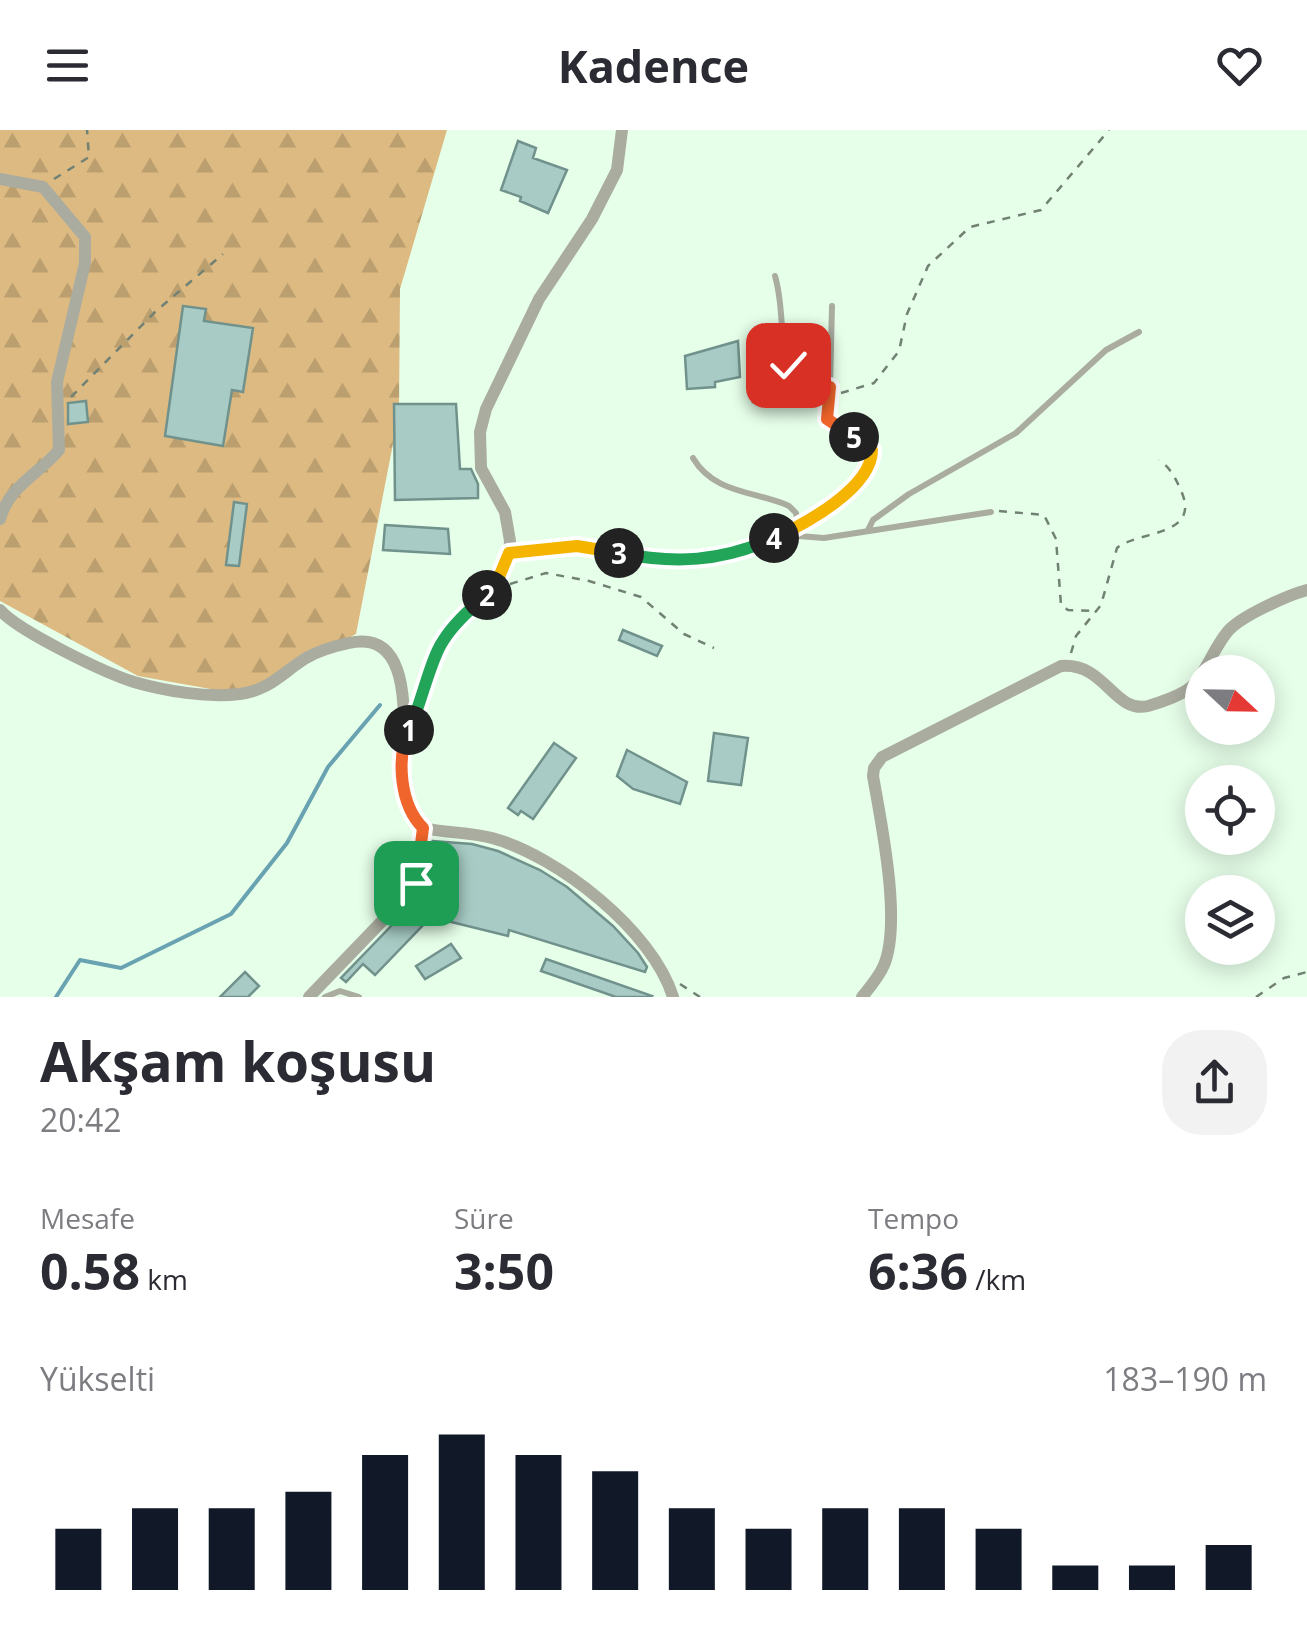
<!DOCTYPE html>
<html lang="tr">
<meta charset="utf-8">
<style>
body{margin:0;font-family:"Open Sans",sans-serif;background:#f2f2f3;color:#2b2b33;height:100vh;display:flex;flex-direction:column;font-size:38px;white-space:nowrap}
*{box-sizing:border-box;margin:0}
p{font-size:32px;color:#7c7c81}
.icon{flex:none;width:55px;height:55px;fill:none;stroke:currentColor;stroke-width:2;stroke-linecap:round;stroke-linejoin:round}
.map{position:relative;height:867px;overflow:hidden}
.panel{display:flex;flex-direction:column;background:#fff;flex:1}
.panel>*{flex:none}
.needle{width:65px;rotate:112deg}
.buttons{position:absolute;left:1185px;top:525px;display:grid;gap:20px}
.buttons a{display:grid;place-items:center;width:90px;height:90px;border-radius:50%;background:#fff;box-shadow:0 5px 25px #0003;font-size:50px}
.pin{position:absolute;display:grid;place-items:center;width:85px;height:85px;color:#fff;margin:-42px;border-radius:20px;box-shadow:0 5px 15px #0006}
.km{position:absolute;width:50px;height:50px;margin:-25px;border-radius:50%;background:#222;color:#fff;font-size:28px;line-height:50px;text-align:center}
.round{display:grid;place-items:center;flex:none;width:105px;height:105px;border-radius:40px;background:#f2f2f3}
.overview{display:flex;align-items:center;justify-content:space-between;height:170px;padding:0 40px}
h1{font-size:55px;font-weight:700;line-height:75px}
.stats{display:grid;grid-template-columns:repeat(3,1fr);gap:15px;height:170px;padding:10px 40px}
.stats div{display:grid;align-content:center}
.stats b{font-size:50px;font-weight:700}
.stats small{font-size:28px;font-weight:400}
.stats p{font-size:28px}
.chart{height:280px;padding:20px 40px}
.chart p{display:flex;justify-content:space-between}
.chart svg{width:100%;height:180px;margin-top:10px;stroke:#111827;stroke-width:6}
header{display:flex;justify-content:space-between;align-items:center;height:130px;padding:0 40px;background:#fff;font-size:45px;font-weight:700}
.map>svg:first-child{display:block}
</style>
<header><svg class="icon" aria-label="menu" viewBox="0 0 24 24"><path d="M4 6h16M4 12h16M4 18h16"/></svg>Kadence<svg class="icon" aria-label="heart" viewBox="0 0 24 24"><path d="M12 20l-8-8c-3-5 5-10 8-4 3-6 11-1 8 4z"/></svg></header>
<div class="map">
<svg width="1307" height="867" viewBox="0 0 1307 867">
<defs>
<pattern id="forest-firs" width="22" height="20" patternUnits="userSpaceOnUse" patternTransform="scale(2.5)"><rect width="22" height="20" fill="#ddba82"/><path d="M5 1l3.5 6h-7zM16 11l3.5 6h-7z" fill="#bc9f6f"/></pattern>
</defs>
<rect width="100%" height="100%" fill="#e6ffe9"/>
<path fill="url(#forest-firs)" d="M 0,0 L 447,0 L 400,159 L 399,283 L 356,504 L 244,565 L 138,546 L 0,471 Z"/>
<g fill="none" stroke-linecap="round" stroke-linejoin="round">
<path stroke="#69a2b1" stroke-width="4" d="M 56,867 L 80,830 L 121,838 L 231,784 L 287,713 L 328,637 L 380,575"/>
</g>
<path fill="#a8ccc5" stroke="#71928c" stroke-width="2.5" d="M 518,11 L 536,18 L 533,28 L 567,40 L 548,83 L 520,71 L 521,67 L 501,60 Z
M 183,176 L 206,179 L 204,191 L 253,198 L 243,262 L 232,260 L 223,316 L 165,306 Z
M 738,211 L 740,247 L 715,252 L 715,257 L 687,259 L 685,226 Z
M 86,271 L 88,292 L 68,294 L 68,273 Z
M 394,274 L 456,274 L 460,339 L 471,339 L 478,354 L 478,368 L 395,370 Z
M 234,372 L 247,374 L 239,436 L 226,435 Z
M 385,395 L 448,399 L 450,424 L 383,420 Z
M 623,500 L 662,516 L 657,526 L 619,510 Z
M 714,603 L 748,608 L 741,655 L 708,651 Z
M 554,613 L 576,628 L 533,689 L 521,681 L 518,685 L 508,678 Z
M 627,620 L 687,652 L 680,674 L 633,659 L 617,646 Z
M 432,711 L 472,714 L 498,721 L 540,740 L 567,757 L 613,796 L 638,823 L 647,837 L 645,842 L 509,800 L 508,806 L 431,787 L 375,845 L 363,834 L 346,852 L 341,848 L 420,766 L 425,756 L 445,775 L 451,751 L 429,740 Z
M 451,814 L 461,828 L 425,849 L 416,836 Z
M 546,829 L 652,866 L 651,867 L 616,867 L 541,841 Z
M 245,842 L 259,856 L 248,867 L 220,867 Z"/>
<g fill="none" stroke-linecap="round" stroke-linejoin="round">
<path stroke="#718173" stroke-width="2.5" stroke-dasharray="8 8" stroke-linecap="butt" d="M 54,49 L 89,27 L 87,0
M 841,263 L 874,253 L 899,221 L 907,184 L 928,136 L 970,97 L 1041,80 L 1109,0
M 71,267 L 155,182 L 223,124
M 999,381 L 1044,385 L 1056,409 L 1061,475 L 1068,480 L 1097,481
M 510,454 L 546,443 L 589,451 L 641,467 L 684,504 L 714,518
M 1071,523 L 1076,506 L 1101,475 L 1117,418 C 1136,401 1200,407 1182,363 C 1176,349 1171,338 1159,330
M 680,854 L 700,867
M 1256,867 L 1284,848 L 1307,842"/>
<path stroke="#aaaca0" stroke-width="6" d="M 775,146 C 783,173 780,200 786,227 C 788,242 803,246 805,261
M 754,271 L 830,257 L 832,176
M 693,328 C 714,364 756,361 789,376 L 796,383 L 798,393
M 868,400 L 873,390 L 909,364 L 1016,303 L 1106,220 L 1139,202
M 785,405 L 824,408 L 991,382
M 325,867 L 340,861 L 359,867"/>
<path stroke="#aaaca0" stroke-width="12" d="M 622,0 L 617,40 L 592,89 L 539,169 L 486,279 L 480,302 L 481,338 L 505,382 L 510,411 L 509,423 L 494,459 L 471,478 L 440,513 L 421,576 L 405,611 L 402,649 L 413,685 L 423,698 C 446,703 469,702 492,708 C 558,726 653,801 673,867
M 0,49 L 43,57 L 85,107 L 85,133 L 57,252 L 59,320 C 39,344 9,356 0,389
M 509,423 C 532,425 554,415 577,416 C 600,416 622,425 645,428 C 719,437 786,412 844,365 C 859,353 878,336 869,315 L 827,289 L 830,257
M 0,480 C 18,501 105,543 134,552 C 165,561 207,568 240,564 C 270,560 282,543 306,528 C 318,521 335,516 349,513 C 405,501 404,568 404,606
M 309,867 L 413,759 L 418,748 L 423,698
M 862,867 C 870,857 879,847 884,835 C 902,792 881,692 873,646 L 874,638 L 882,627 L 1061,536 C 1105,532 1114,584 1148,576 C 1159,573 1182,565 1191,557 C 1206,544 1215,514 1230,499 C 1244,485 1288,465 1307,460"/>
</g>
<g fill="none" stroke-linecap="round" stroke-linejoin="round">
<g stroke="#fff" stroke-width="20">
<path id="split-1" d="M 409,600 C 396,629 400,675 423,698 L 416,753"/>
</g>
<g stroke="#fff" stroke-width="20">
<path id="split-2" d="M 409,600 C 421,575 430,530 443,511 C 454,493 471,478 487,465"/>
</g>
<g stroke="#fff" stroke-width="20">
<path id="split-3" d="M 487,465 L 494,459 L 509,423 L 577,416 L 619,423"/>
</g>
<g stroke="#fff" stroke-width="20">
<path id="split-4" d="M 619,423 C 675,434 721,432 774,408"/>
</g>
<g stroke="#fff" stroke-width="20">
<path id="split-5" d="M 774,408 C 805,394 872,358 872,320 L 854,307"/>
</g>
<g stroke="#fff" stroke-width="20">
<path id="split-6" d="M 788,235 L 802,249 L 805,262 L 830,257 L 827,289 L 854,307"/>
</g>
<use href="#split-1" stroke="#f0652b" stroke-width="12"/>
<use href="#split-2" stroke="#22a559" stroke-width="12"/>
<use href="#split-3" stroke="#f5b400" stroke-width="12"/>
<use href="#split-4" stroke="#22a559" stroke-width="12"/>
<use href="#split-5" stroke="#f5b400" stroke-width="12"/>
<use href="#split-6" stroke="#f0652b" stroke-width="12"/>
</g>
</svg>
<div class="buttons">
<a><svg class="needle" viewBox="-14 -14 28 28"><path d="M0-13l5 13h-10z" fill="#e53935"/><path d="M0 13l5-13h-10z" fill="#7c7c81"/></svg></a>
<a><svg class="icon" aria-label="locate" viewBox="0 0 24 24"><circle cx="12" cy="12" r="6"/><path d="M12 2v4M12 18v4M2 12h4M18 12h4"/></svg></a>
<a><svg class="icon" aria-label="layers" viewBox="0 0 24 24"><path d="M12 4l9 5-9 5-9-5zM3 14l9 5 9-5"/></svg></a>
</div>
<div class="pin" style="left:416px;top:753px;background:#1e9e55"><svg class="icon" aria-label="arrive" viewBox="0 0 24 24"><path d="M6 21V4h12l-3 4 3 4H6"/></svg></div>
<div class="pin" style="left:788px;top:235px;background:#d93025"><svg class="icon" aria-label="check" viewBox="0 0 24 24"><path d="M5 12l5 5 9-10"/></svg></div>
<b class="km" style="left:409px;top:600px">1</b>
<b class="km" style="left:487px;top:465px">2</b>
<b class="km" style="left:619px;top:423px">3</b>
<b class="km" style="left:774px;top:408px">4</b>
<b class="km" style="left:854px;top:307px">5</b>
</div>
<section class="panel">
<div class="overview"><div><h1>Akşam koşusu</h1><p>20:42</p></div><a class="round"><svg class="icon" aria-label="share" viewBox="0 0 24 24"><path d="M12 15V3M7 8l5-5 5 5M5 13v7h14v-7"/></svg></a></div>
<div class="stats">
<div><p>Mesafe</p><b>0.58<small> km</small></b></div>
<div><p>Süre</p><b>3:50</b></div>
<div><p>Tempo</p><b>6:36<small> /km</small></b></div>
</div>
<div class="chart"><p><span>Yükselti</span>183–190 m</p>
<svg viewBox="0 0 160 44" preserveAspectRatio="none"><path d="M5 44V29M15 44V24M25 44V24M35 44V20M45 44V11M55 44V6M65 44V11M75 44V15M85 44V24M95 44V29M105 44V24M115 44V24M125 44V29M135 44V38M145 44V38M155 44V33"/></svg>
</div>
</section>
